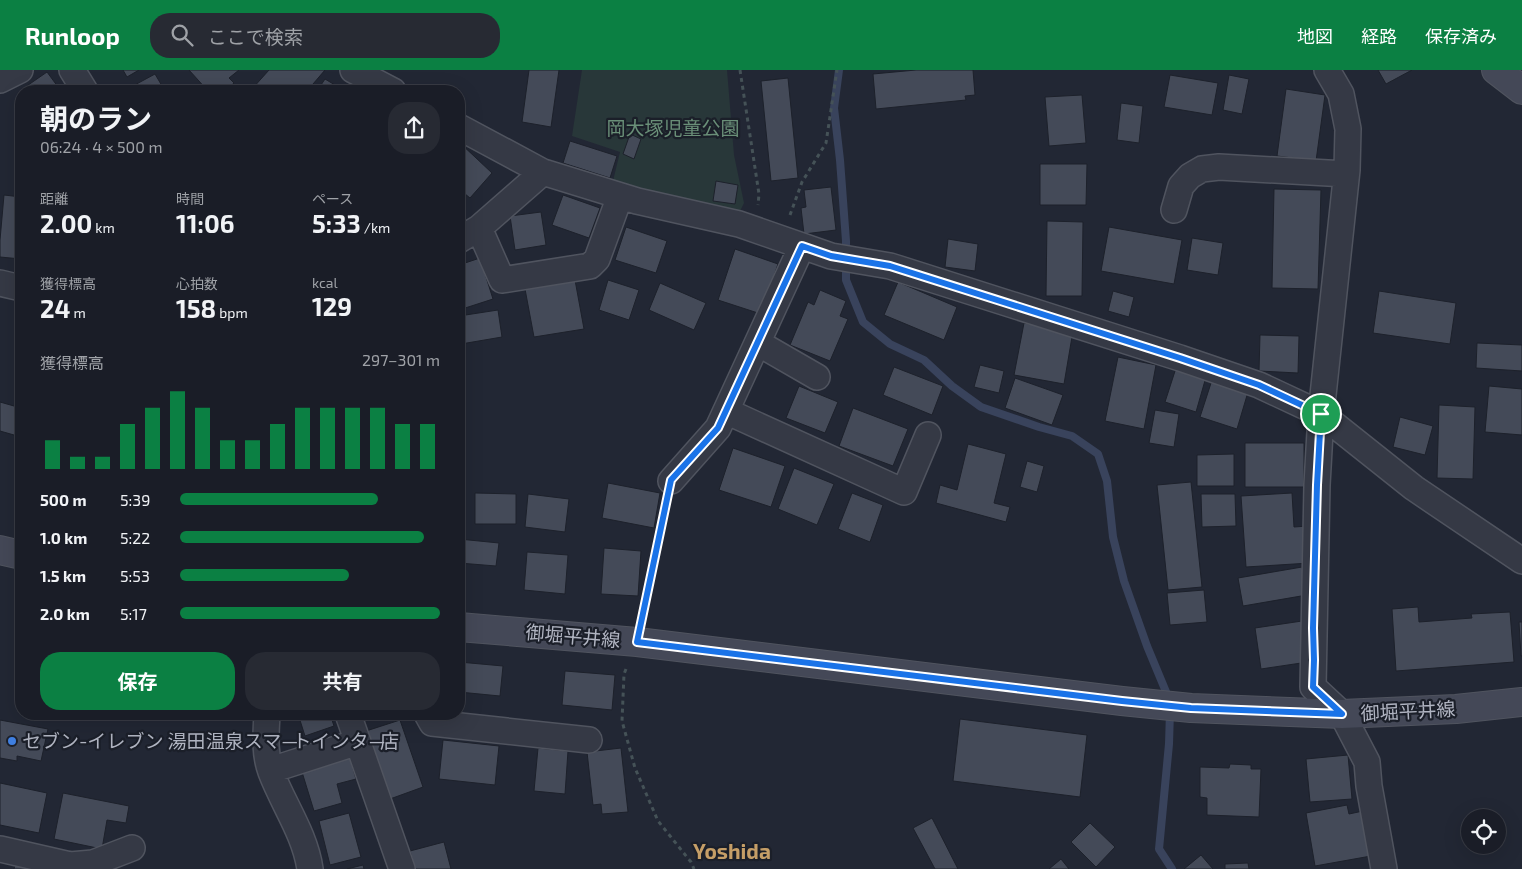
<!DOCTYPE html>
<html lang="ja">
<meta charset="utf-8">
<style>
body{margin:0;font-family:"Exo 2","Noto Sans JP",sans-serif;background:#272a33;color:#f1f3f6;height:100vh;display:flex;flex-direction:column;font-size:19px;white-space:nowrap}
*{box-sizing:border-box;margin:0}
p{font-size:16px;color:#9fa2a7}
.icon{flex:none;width:28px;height:28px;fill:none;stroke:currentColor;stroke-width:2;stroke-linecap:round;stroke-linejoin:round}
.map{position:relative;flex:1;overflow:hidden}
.side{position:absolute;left:15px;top:15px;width:450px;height:635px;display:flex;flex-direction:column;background:#1a1d27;border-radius:20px;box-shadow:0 5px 20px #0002,0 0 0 1px #383b44}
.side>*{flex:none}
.controls{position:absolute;left:1461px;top:739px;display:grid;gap:10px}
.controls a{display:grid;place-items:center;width:45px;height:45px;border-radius:50%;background:#1a1d27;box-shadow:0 5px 20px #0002,0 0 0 1px #383b44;font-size:25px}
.pin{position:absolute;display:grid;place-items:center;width:42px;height:42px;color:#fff;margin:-21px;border:2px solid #fff;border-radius:50%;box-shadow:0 1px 5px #0007}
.round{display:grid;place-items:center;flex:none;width:52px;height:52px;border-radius:20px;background:#272a33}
.head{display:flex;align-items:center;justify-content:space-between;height:85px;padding:0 25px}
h1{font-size:28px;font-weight:700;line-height:38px}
.metrics{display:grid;grid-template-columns:repeat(3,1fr);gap:8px;height:85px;padding:5px 25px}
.metrics div{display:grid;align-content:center}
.metrics b{font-size:25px;font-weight:700}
.metrics small{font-size:14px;font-weight:400}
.metrics p{font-size:14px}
.chart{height:140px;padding:10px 25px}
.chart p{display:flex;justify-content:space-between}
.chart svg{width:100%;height:90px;margin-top:5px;stroke:#0b8043;stroke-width:6}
.action{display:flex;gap:10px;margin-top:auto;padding:10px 25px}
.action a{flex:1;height:58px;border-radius:20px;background:#0b8043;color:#fff;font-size:20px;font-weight:700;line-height:58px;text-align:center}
.action a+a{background:#272a33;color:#f1f3f6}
ul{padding:0 25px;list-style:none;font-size:16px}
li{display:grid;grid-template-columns:80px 60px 1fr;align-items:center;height:38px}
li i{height:12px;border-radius:6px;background:#0b8043}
header{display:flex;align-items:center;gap:30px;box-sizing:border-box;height:70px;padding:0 25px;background:#0b8043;color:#fff}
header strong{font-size:24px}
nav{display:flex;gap:28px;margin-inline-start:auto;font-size:18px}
.search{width:350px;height:45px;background:#272a33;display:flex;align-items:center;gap:12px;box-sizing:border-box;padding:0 18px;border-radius:20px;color:#9fa2a7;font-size:19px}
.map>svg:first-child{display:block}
</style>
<header>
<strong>Runloop</strong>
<div class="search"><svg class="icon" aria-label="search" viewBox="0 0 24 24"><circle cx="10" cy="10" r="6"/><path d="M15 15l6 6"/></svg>ここで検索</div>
<nav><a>地図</a><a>経路</a><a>保存済み</a></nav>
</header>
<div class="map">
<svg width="1522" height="799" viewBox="0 0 1522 799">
<rect width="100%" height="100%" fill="#222734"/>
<path fill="#283739" d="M 582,0 L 727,0 L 734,85 L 744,133 L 738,145 L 613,111 L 620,82 L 572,66 Z"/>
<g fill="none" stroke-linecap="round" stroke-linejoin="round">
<path stroke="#39435c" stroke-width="8" d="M 839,0 L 834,38 L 840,90 L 846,171 L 846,210 L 863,252 L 890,274 L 924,290 L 952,316 L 981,337 L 1039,357 L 1072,366 L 1098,384 L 1107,411 L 1113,467 L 1124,511 L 1147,576 L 1169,629
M 1170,641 L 1169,674 L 1159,779 L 1172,799"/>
</g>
<path fill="#444a58" stroke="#1d212b" d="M 123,0 L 139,0 L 127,7 Z
M 189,0 L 239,0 L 229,8 L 234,13 L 225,21 L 208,21 Z
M 269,0 L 325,0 L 307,21 L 255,21 L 252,19 Z
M 529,0 L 559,0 L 551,57 L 522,52 Z
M 916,0 L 973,0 L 975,25 L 965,26 L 966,30 L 876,39 L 873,4 Z
M 1378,0 L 1412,0 L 1386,14 Z
M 47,2 L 61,21 L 22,21 L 21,20 Z
M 155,4 L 165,21 L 134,21 L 131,17 Z
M 1170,5 L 1218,13 L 1212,45 L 1164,37 Z
M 1229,5 L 1249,9 L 1242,44 L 1223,40 Z
M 788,8 L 798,108 L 771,111 L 761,11 Z
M 325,9 L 345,21 L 317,21 Z
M 1286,19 L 1325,25 L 1316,91 L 1277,86 Z
M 1082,25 L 1086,73 L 1049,76 L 1045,27 Z
M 1121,33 L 1143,36 L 1139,73 L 1117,70 Z
M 630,64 L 641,69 L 634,89 L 623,84 Z
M 570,71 L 617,86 L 610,108 L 563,93 Z
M 459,72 L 492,103 L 470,128 L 459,119 Z
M 1040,94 L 1087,94 L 1086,135 L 1040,135 Z
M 716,111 L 738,115 L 735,134 L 713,131 Z
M 831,117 L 836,160 L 804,164 L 801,138 L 806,137 L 804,120 Z
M 1274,119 L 1321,120 L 1318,219 L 1272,218 Z
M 4,125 L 21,127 L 21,189 L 0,187 L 0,170 Z
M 563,125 L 600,138 L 589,168 L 552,155 Z
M 541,142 L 546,175 L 515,180 L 510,146 Z
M 1047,151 L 1083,152 L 1082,226 L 1046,226 Z
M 626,157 L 667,171 L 656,203 L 615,190 Z
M 1109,157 L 1182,170 L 1174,214 L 1101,201 Z
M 1192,168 L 1223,173 L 1218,205 L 1187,200 Z
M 948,169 L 978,174 L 975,201 L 945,197 Z
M 735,179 L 778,194 L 761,244 L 718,230 Z
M 480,188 L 493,229 L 459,240 L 459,195 Z
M 575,210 L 584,259 L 534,267 L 525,219 Z
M 608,210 L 639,220 L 629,250 L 599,240 Z
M 898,212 L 957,237 L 944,270 L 884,245 Z
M 660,213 L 706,233 L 694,260 L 649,240 Z
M 820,220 L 846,231 L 840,246 L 848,249 L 830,291 L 790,275 L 808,232 L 814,235 Z
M 1113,221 L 1134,227 L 1129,247 L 1108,241 Z
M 1379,221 L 1456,233 L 1450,274 L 1373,263 Z
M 498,240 L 502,267 L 461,274 L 459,262 L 459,246 Z
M 1024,253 L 1073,261 L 1064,314 L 1014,305 Z
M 1260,265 L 1299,266 L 1298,303 L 1259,301 Z
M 1477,273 L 1522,275 L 1522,301 L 1476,298 Z
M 1118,287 L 1156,295 L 1144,359 L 1105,351 Z
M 980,295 L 1004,301 L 999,323 L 974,317 Z
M 894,297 L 943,316 L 932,345 L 883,325 Z
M 1176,298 L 1206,307 L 1196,342 L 1165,332 Z
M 1015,308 L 1063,325 L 1052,355 L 1005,338 Z
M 1212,310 L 1248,322 L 1237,359 L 1200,347 Z
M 799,316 L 838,332 L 825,363 L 786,348 Z
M 1489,316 L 1522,319 L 1522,365 L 1485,362 Z
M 0,332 L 21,338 L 21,367 L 0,361 Z
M 1439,335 L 1475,337 L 1473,409 L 1437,408 Z
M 853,338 L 908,359 L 893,396 L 839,376 Z
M 1155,340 L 1179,344 L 1174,377 L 1149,373 Z
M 1400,347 L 1433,356 L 1425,385 L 1393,377 Z
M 1245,373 L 1304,373 L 1304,417 L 1245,417 Z
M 968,374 L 1006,384 L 994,433 L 1010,437 L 1006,452 L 936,433 L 940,415 L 957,420 Z
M 733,378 L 785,396 L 771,437 L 719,420 Z
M 1234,384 L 1234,416 L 1197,416 L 1197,385 Z
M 1027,391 L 1044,396 L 1037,422 L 1020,417 Z
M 794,398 L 834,414 L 817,455 L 778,439 Z
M 1191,412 L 1202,517 L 1168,520 L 1157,415 Z
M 608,413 L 660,423 L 654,458 L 602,448 Z
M 475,423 L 516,424 L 516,454 L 475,454 Z
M 852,423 L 883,435 L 870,472 L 838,459 Z
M 1292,423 L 1294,457 L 1308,456 L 1310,493 L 1246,497 L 1241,426 Z
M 528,424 L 569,429 L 565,462 L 525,457 Z
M 1201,424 L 1235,424 L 1236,456 L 1202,457 Z
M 459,469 L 499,473 L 496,496 L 459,493 Z
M 604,478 L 641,481 L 638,526 L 601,524 Z
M 527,482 L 568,485 L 565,524 L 524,520 Z
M 1302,497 L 1307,525 L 1243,536 L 1238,508 Z
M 1204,520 L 1207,552 L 1170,555 L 1167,523 Z
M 1418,537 L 1419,552 L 1472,548 L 1471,544 L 1510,542 L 1514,592 L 1396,601 L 1392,539 Z
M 1302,551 L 1308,592 L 1261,599 L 1255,558 Z
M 1519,552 L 1522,552 L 1522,586 L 1521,586 Z
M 459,592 L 503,596 L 500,626 L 459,622 Z
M 565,601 L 615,605 L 612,640 L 562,635 Z
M 298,644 L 330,644 L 334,656 L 305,666 Z
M 960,649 L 1087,665 L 1080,727 L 953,711 Z
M 0,650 L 48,659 L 41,691 L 17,686 L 17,691 L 0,688 Z
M 400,650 L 423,717 L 390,729 L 366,661 Z
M 443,670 L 499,676 L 495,715 L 439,709 Z
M 538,678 L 568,681 L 565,724 L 534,721 Z
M 621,678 L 628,742 L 602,744 L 601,734 L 593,735 L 587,682 Z
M 1348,685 L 1352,729 L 1310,732 L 1306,689 Z
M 350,688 L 356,709 L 337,714 L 342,733 L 314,741 L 302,702 Z
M 1230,694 L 1251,695 L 1251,699 L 1261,699 L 1259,747 L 1207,745 L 1207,728 L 1200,727 L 1200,697 L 1229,698 Z
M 0,713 L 47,723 L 39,763 L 0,755 Z
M 63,723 L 129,736 L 126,753 L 107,750 L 102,779 L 54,769 Z
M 1347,735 L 1349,744 L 1363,741 L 1371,786 L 1315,796 L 1306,743 Z
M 349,743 L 361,787 L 330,795 L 319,751 Z
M 932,748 L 958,799 L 935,799 L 913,758 Z
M 1090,753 L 1115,777 L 1096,797 L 1071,772 Z
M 444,772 L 451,799 L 415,799 L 410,781 Z
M 1201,785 L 1213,799 L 1184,799 Z
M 1061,789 L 1069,799 L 1049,799 Z
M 16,791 L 46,799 L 14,799 Z
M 1248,793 L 1249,799 L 1225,799 L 1225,794 Z
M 363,795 L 364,799 L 347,799 Z"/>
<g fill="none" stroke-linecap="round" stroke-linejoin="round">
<g stroke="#50545f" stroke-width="28">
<path id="street" d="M 72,0 L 85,21
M 353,0 L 393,21
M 1327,0 L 1341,24 L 1348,59 L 1347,100 L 1321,344 L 1317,415 L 1313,617 L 1342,644 L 1367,692 L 1369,716 L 1384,799
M 0,10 L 20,0
M 459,57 L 543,102 L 637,131 L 739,154 L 831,186 L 890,196 L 1180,288 L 1259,315 L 1321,344 L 1414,418 L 1522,491
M 1174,140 L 1181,116 L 1190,106 L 1202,99 L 1219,97 L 1346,104
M 479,158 L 502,210 L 590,196 L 597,189 L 620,126
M 459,170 L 479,158 L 543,102
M 0,213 L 21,218
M 758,273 L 817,307
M 726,341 L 904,422 L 928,365
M 671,411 L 718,358 L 802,176
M 267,644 C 266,663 264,683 271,702 C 283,734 305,764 310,799
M 348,644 L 402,799
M 427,644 L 432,653 L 589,670
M 271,700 L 358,672
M 0,779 L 70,795 L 69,799
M 70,795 L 93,793 L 132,778"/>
</g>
<g stroke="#50545f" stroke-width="30">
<path id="secondary" d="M 1496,0 L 1522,20
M 0,480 L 21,485
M 459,557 L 637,572 L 1122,631 L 1191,638 L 1342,644 L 1456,639 L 1522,632"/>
</g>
<path stroke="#455257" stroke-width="3" stroke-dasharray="4 4" stroke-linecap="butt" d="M 740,0 L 759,124 L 758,135
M 790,145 L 802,112 L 826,73 L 837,0
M 643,546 L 666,437
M 626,599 L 624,604 L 622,651 L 635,698 L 658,751 L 691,792 L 694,799"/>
<use href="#street" stroke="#353945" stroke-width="25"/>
<use href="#secondary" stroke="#444857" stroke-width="28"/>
</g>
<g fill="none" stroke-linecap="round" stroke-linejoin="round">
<g stroke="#fff" stroke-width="10">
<path id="route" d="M 802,176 L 831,186 L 890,196 L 1180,288 L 1259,315 L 1321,344 L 1317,415 L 1313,558 L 1314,590 L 1313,617 L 1342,644 L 1191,638 L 1122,631 L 637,572 L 671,410 L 718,358 Z"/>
</g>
<use href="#route" stroke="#1a73e8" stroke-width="6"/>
</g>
<circle fill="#3f7fe0" stroke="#1b1f29" stroke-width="2" cx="12" cy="671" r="5"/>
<g text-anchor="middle" stroke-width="4.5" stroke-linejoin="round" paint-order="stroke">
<g font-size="19" fill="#6a8f78" stroke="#1b1f29">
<text x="673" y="65">岡大塚児童公園</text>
</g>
<g font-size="19" fill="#b0b4c1" stroke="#1b1f29">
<text transform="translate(573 566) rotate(5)" y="7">御堀平井線</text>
<text transform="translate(1408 641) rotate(-3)" y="7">御堀平井線</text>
</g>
<g font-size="19" fill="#b0b4c1" stroke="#1b1f29" text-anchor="start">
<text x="22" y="678">セブン-イレブン 湯田温泉スマ―トインタ―店</text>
</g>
<g font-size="21" font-weight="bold" fill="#c59e67" stroke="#1b1f29">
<text x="732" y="789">Yoshida</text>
</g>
</g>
</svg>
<div class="controls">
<a><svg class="icon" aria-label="locate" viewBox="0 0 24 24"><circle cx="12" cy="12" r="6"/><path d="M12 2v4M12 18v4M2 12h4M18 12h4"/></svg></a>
</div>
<div class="pin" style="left:1321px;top:344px;background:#1e9e55"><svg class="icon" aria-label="arrive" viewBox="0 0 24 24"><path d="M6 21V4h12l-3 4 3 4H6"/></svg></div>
<section class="side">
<div class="head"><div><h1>朝のラン</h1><p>06:24 · 4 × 500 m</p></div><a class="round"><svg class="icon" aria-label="share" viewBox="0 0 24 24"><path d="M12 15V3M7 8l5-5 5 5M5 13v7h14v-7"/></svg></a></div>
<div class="metrics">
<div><p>距離</p><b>2.00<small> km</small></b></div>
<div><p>時間</p><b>11:06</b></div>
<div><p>ペース</p><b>5:33<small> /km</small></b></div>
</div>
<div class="metrics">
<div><p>獲得標高</p><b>24<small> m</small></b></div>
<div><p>心拍数</p><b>158<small> bpm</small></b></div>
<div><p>kcal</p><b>129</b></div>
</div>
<div class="chart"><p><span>獲得標高</span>297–301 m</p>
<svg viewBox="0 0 160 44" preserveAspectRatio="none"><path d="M5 44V30M15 44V38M25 44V38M35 44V22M45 44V14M55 44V6M65 44V14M75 44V30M85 44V30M95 44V22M105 44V14M115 44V14M125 44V14M135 44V14M145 44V22M155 44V22"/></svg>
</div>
<ul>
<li><b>500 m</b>5:39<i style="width:76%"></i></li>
<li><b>1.0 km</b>5:22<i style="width:94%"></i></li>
<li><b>1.5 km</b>5:53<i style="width:65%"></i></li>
<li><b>2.0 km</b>5:17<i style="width:100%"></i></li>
</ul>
<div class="action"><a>保存</a><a>共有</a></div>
</section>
</div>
